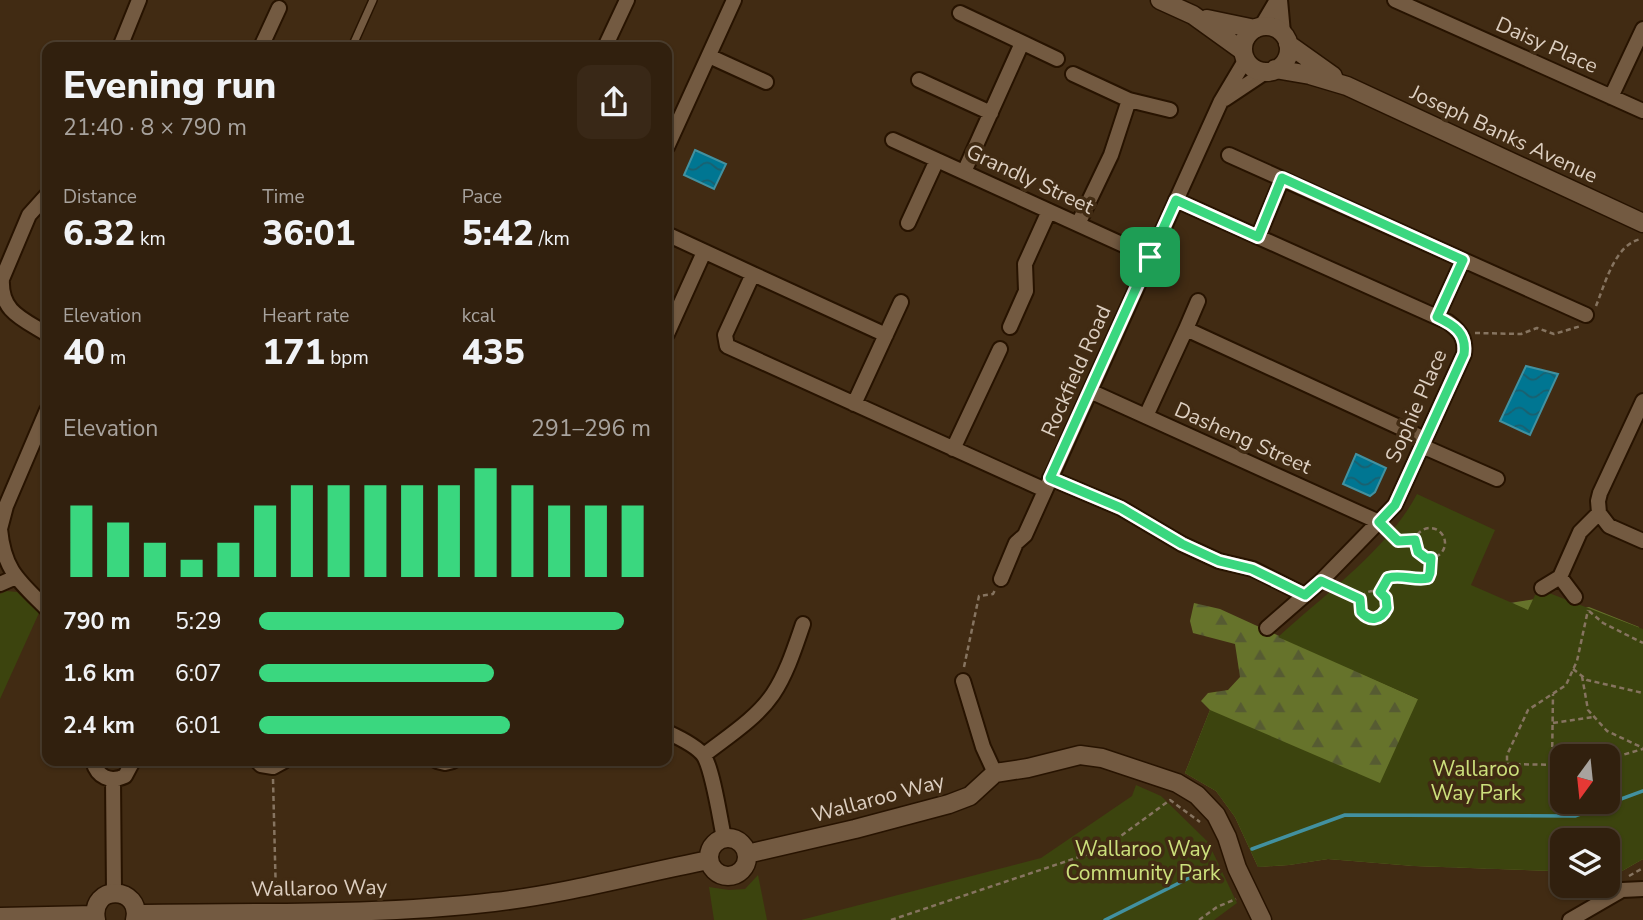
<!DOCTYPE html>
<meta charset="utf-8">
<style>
body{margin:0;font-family:"Nunito Sans",sans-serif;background:#392817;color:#f1f3f6;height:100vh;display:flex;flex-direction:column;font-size:26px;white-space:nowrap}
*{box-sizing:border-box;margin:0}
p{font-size:23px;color:#a8a39e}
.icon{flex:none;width:38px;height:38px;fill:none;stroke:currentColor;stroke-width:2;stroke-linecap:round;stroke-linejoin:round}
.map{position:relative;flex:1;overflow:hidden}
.side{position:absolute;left:42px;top:42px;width:630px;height:724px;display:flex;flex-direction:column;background:#31200e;border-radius:14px;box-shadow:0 2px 5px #0004,0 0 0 2px #4c3e2e}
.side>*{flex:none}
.needle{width:46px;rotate:195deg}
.tools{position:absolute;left:1550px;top:744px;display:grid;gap:14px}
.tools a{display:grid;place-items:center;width:70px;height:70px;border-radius:14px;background:#31200e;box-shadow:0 2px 5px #0004,0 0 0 2px #4c3e2e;font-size:35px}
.pin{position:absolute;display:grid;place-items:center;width:60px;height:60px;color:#fff;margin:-30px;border-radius:14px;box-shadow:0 4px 10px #0006}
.round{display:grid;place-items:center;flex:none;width:74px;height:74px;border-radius:14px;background:#392817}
.headline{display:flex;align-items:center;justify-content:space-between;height:119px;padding:0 21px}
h1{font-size:38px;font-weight:800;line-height:52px}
.metrics{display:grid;grid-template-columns:repeat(3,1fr);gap:10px;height:119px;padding:7px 21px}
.metrics div{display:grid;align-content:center}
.metrics b{font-size:35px;font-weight:800}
.metrics small{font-size:19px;font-weight:400}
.metrics p{font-size:19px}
.chart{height:196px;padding:14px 21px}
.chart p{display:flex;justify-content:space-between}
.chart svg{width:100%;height:126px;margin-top:7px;stroke:#3ad77f;stroke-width:6}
ul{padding:0 21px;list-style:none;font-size:23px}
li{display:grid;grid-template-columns:112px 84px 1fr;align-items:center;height:52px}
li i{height:18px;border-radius:9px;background:#3ad77f}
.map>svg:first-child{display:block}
</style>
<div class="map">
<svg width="1643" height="920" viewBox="0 0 1643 920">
<defs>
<pattern id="forest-firs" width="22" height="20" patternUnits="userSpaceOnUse" patternTransform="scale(1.75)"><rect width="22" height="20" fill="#66732b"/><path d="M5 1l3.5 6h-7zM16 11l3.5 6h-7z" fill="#565b32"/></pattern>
<pattern id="water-waves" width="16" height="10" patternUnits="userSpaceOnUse" patternTransform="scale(1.75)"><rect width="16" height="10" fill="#007692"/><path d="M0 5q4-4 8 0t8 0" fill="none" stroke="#1a606f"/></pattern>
</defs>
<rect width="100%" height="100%" fill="#412b13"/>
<path fill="url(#forest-firs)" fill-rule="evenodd" d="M 1536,599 L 1577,609 L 1589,607 L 1639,627 L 1643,859 L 1608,879 L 1608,840 L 1563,840 L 1563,886 L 1596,886 L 1569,900 L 1553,871 L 1414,866 L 1328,859 L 1289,865 L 1258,867 L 1235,817 L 1216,791 L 1185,773 L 1210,710 L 1201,701 L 1208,693 L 1228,690 L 1240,677 L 1235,644 L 1193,633 L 1190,621 L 1194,603 L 1220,609 L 1418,699 L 1503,604 ZM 1563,756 L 1608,756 L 1608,802 L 1563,802 Z"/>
<path fill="#3c440e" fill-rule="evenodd" d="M 1417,494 L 1495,530 L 1471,585 L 1528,610 L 1535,595 L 1549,593 L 1643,629 L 1643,859 L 1608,879 L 1608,840 L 1563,840 L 1563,886 L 1596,886 L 1569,900 L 1553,871 L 1414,866 L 1328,859 L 1289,865 L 1258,867 L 1235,817 L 1216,791 L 1185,773 L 1210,710 L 1380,783 L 1418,699 L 1278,637 C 1323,596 1389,548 1417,494 ZM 1563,756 L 1608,756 L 1608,802 L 1563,802 Z
M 7,591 L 17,592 L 39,613 L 0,699 L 0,594 Z
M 1136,785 L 1161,796 L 1208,842 L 1237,903 L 1214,920 L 801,920 L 1041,858 L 1132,796 Z
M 758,875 L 767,920 L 714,920 L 709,887 L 729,890 L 745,889 Z"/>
<path fill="url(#water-waves)" stroke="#4291a0" stroke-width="2" d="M 695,150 L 726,164 L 714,189 L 684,175 Z
M 1526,366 L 1558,374 L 1530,435 L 1500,421 Z
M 1356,454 L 1386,468 L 1375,492 L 1370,496 L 1343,484 Z"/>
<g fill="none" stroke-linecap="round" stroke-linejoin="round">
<path stroke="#4291a0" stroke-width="3.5" d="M 1252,849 L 1345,815 L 1575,816 L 1643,791
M 1105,920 L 1213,866"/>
<g stroke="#271300" stroke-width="10">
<path id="service" d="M 352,47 L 373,0"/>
</g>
<g stroke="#271300" stroke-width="18">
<path id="minor" d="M 1280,0 L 1283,33
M 1395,0 L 1643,111
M 960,13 L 1057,59
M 1261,27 L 1277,0
M 120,47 L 139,0
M 261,47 L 279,8
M 605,47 L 627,0
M 709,56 L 766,82
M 1073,74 L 1129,100 L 1170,110
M 919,80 L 991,113
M 1611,97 L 1643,29
M 1225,99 L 1267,71
M 893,140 L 1150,257
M 667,147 L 734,0
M 1229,155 L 1586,315
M 964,172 L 1022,43
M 47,195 L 29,215 L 2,279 C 0,312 23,319 47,334
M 1176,200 L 1448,322 C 1460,331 1466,338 1464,354 L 1395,505 L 1321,581 L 1267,628
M 908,223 L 937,160
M 1078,224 L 1111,155 L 1129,100
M 671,236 L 753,274
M 1258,237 L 1282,179
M 1437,317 L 1463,260
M 1010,327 L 1026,291 L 1025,264 L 1049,211
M 1186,329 L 1198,301
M 667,334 L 704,252
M 886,335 L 753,274 L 725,335 L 727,346 L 1045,490
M 1090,391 L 1379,522
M 854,404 L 901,302
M 1146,416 L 1186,329 L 1425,439
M 1422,446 L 1497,479
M 953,449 L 1000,349
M 1050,478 L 1121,508 L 1182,544 L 1219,561 L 1253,569 L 1305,595
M 1599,513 L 1598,501 L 1600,493 L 1643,401
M 1599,513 L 1609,526 L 1643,541
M 0,529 L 6,506 L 47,410
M 0,529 C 4,571 19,581 47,609
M 1001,579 L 1016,543 L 1025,535 L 1221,101 L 1246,59
M 0,584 L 16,577
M 1542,588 L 1560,577
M 1575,597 L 1560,577 L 1580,532 L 1599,513
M 963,681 L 983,747 L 995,773
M 667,732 C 678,737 697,746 704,756 C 713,771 720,819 724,838
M 704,755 C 727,737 756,719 773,694 C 787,673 795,647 803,624
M 93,761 C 97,777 110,783 125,776 L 133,761
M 257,761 L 261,765 L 273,767 L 284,761
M 437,761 L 445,763 L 453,761
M 113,779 L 114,893
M 1570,920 L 1622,890 L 1643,889"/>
</g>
<g stroke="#271300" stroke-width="21">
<path id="tertiary" d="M 1160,0 L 1193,15 L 1243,51
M 1207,19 L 1255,29
M1243 49a23 23 0 1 1 46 0a23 23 0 1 1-46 0Z
M 1288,44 L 1333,76
M 1275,69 L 1310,75 L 1347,86 L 1643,223
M709 857a19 19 0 1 1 38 0a19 19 0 1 1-38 0Z
M 747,854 L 855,829 L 949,804 L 970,796 L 995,773 L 1028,768 L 1080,755 L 1102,758 L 1177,783 L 1197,795 L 1216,815 L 1227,837 L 1237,868 L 1262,920
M 136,914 C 255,912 375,916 494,902 C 566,894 637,874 709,860
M 0,917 L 95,915
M 96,920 C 89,883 143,886 135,920"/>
</g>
<path stroke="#867460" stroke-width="2.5" stroke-dasharray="5 3.5" stroke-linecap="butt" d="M 1596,306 C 1605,284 1615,244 1641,239
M 1475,333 L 1521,334 L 1537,328 L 1554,334 L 1581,326
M1415 543a15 15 0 1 1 30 0a15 15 0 1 1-30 0Z
M 1388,531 L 1398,541 L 1415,540
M 1334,587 L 1360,599
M1359 605a14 14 0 1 1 28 0a14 14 0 1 1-28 0Z
M 1379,592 L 1388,578 C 1401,574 1415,581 1428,578 L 1430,573 L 1431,558
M 1589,611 L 1603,623 L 1643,643
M 964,667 L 979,596 L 993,594 L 995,590
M 1573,669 L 1587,680 L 1643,693
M 1582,676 L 1588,710 L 1607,731 L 1643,748
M 1553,723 L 1594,717
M 1608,759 L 1643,749
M 1552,764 L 1553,694
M 1563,765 L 1507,764 L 1507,755 L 1528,710 L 1566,685 L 1577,661 L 1588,610
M 273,779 L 276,898
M 1629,876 L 1643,868
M 891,920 L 1103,849 L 1170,800 L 1200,822
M 1199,920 L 1217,907 L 1236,899"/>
<use href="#service" stroke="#735a41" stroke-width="7"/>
<use href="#minor" stroke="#735a41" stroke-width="14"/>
<use href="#tertiary" stroke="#735a41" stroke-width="18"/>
</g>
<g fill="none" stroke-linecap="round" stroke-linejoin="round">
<g stroke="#fff" stroke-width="14">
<path id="route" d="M 1282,178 L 1463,260 L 1437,317 C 1454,325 1467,333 1464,354 L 1395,505 L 1379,522 L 1398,541 L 1415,540 L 1418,552 L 1426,558 L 1431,558 L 1430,573 L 1428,578 C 1415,581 1401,574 1388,578 L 1380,592 L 1386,598 L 1387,608 C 1381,620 1370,622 1361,612 L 1360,599 L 1321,581 L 1305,595 L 1252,569 L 1219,561 L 1182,544 L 1121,508 L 1050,478 L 1176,200 L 1258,237 Z"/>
</g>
<use href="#route" stroke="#3ad77f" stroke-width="9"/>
</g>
<g text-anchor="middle" stroke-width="7" stroke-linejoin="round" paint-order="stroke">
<g font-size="21" fill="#ddcfc1" stroke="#412b13">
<text transform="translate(1547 45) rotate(24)" y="7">Daisy Place</text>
<text transform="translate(1504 134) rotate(25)" y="7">Joseph Banks Avenue</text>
<text transform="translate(1030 179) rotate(25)" y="7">Grandly Street</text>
<text transform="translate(1076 371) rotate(-66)" y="7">Rockfield Road</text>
<text transform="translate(1416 406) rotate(-66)" y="7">Sophie Place</text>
<text transform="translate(1243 438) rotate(24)" y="7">Dasheng Street</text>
<text transform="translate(878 798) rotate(-15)" y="7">Wallaroo Way</text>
<text transform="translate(319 888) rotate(-1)" y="7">Wallaroo Way</text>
</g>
<g font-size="21" fill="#cce07c" stroke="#412b13">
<text x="1476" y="776">Wallaroo<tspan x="1476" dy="24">Way Park</tspan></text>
<text x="1143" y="856">Wallaroo Way<tspan x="1143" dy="24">Community Park</tspan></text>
</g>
</g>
</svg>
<div class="tools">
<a><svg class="needle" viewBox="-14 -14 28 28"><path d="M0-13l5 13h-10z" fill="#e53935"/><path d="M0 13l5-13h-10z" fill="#a8a39e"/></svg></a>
<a><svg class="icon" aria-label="layers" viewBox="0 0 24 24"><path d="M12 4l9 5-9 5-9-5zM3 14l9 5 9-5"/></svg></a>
</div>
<div class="pin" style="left:1150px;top:257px;background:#1e9e55"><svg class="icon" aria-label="arrive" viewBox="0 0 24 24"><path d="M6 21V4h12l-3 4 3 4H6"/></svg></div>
<section class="side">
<div class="headline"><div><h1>Evening run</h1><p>21:40 · 8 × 790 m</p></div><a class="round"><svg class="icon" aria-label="share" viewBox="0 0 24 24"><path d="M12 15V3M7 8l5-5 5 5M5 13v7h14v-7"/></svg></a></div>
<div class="metrics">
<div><p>Distance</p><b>6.32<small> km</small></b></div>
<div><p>Time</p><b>36:01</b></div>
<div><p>Pace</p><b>5:42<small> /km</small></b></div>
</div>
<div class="metrics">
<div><p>Elevation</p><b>40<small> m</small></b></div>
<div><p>Heart rate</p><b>171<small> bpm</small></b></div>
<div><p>kcal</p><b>435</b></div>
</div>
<div class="chart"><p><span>Elevation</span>291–296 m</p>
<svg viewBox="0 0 160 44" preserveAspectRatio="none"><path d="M5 44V19M15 44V25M25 44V32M35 44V38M45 44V32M55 44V19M65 44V12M75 44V12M85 44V12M95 44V12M105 44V12M115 44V6M125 44V12M135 44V19M145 44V19M155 44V19"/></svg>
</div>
<ul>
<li><b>790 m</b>5:29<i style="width:93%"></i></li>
<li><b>1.6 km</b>6:07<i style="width:60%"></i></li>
<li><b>2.4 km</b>6:01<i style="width:64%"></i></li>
</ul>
</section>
</div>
